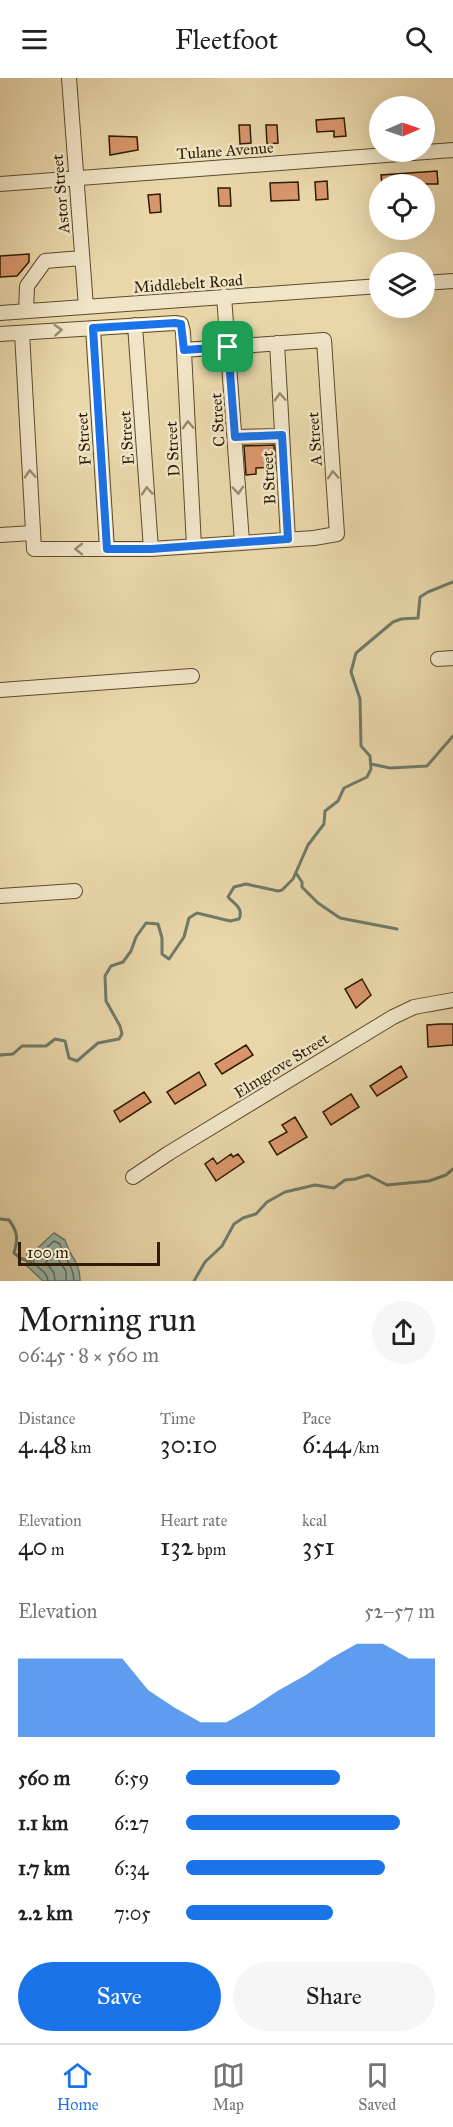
<!DOCTYPE html>
<meta charset="utf-8">
<style>
body{margin:0;font-family:"IM FELL Great Primer",serif;background:#f6f6f6;color:#202124;height:100vh;display:flex;flex-direction:column;font-size:22px;white-space:nowrap}
*{box-sizing:border-box;margin:0}
p{font-size:20px;color:#757577}
.icon{flex:none;width:33px;height:33px;fill:none;stroke:currentColor;stroke-width:2;stroke-linecap:round;stroke-linejoin:round}
.map{position:relative;height:1203px;overflow:hidden}
.sheet{display:flex;flex-direction:column;background:#fff;flex:1}
.sheet>*{flex:none}
.needle{width:39px;rotate:88deg}
.tools{position:absolute;left:369px;top:18px;display:grid;gap:12px}
.tools a{display:grid;place-items:center;width:66px;height:66px;border-radius:50%;background:#fff;box-shadow:0 6px 24px #0002;font-size:30px}
.scale{position:absolute;left:18px;bottom:15px;width:142px;box-sizing:border-box;padding-left:6px;border:3px solid #2f1c01;border-top:0;font-size:16px;line-height:21px;white-space:nowrap;color:#2f1c01;-webkit-text-stroke:4px #f1e5c8;paint-order:stroke}
.pin{position:absolute;display:grid;place-items:center;width:51px;height:51px;color:#fff;margin:-26px;border-radius:12px;box-shadow:0 3px 9px #0006}
.round{display:grid;place-items:center;flex:none;width:63px;height:63px;border-radius:32px;background:#f6f6f6}
.overview{display:flex;align-items:center;justify-content:space-between;height:102px;padding:0 18px}
h1{font-size:33px;font-weight:600;line-height:45px}
.metrics{display:grid;grid-template-columns:repeat(3,1fr);gap:9px;height:102px;padding:6px 18px}
.metrics div{display:grid;align-content:center}
.metrics b{font-size:26px;font-weight:600}
.metrics small{font-size:16px;font-weight:400}
.metrics p{font-size:16px}
.chart{height:168px;padding:12px 18px}
.chart p{display:flex;justify-content:space-between}
.chart svg{width:100%;height:108px;margin-top:6px;fill:#1a73e8;opacity:.7}
.button{display:flex;gap:12px;margin-top:auto;padding:12px 18px}
.button a{flex:1;height:69px;border-radius:36px;background:#1a73e8;color:#fff;font-size:24px;font-weight:600;line-height:69px;text-align:center}
.button a+a{background:#f6f6f6;color:#202124}
ul{padding:0 18px;list-style:none;font-size:20px}
li{display:grid;grid-template-columns:96px 72px 1fr;align-items:center;height:45px}
li i{height:15px;border-radius:8px;background:#1a73e8}
header{display:flex;justify-content:space-between;align-items:center;height:78px;padding:0 18px;background:#fff;font-size:27px;font-weight:600}
.menu{display:flex;justify-content:space-around;align-items:center;height:84px;border-top:2px solid #e0e0e0;background:#fff;font-size:16px;color:#757577}
.menu a{display:grid;justify-items:center;gap:3px}
.menu .selected{color:#1a73e8}
.map>svg:first-child{display:block}
</style>
<header><svg class="icon" aria-label="menu" viewBox="0 0 24 24"><path d="M4 6h16M4 12h16M4 18h16"/></svg>Fleetfoot<svg class="icon" aria-label="search" viewBox="0 0 24 24"><circle cx="10" cy="10" r="6"/><path d="M15 15l6 6"/></svg></header>
<div class="map">
<svg width="453" height="1203" viewBox="0 0 453 1203">
<rect width="100%" height="100%" fill="#e9d7aa"/>
<filter id="stains"><feTurbulence type="fractalNoise" baseFrequency=".00333" numOctaves="4"/><feColorMatrix values="0 0 0 0 .2 0 0 0 0 .09 0 0 0 0 .02 0 0 0 .5 -.17"/></filter>
<radialGradient id="worn" r=".72"><stop offset=".6" stop-color="#630" stop-opacity="0"/><stop offset="1" stop-color="#630" stop-opacity=".3"/></radialGradient>
<path fill="#98b8ae" stroke="#6e7a69" stroke-width="1.5" d="M 54,1155 L 65,1162 C 70,1180 80,1183 80,1203 L 43,1203 L 27,1188 L 27,1176 C 39,1172 44,1163 54,1155 Z"/>
<g fill="none" stroke-linecap="round" stroke-linejoin="round">
<path stroke="#646a58" stroke-width="1.5" d="M 48,1203 C 47,1192 36,1191 33,1182 L 54,1163 L 60,1166 C 64,1181 73,1186 74,1203
M 55,1203 L 54,1195 L 46,1184 L 52,1176 L 55,1177 L 66,1193 L 66,1203"/>
<path stroke="#6e7a69" stroke-width="3" d="M 371,686 L 390,690 L 427,688 L 453,658
M 296,795 L 302,804 L 302,809 L 318,825 L 340,840 L 397,851
M 0,977 L 13,976 L 22,968 L 46,968 L 55,961 L 65,963 L 69,980 L 77,983 L 98,965 L 119,961 L 122,956 L 120,948 L 106,923 L 105,898 L 111,888 L 123,884 L 131,873 L 136,859 L 146,845 L 158,846 L 162,860 L 162,876 L 169,881 L 184,859 L 189,840 L 197,835 L 230,843 L 239,841 C 244,830 234,826 228,819 L 234,809 L 246,806 L 278,813 L 282,812 L 293,801 L 308,767 L 324,746 L 325,733 L 338,723 L 344,710 L 367,699 L 371,691 L 370,678 L 361,668 L 360,621 L 351,594 L 356,575 L 393,544 L 401,541 L 418,540 L 420,519 L 428,514 L 453,504
M 0,1141 L 9,1142 C 18,1154 18,1161 14,1175 L 20,1180 L 31,1184
M 194,1203 L 205,1184 L 222,1168 L 234,1146 L 243,1140 L 256,1136 L 267,1124 L 285,1114 L 315,1107 L 334,1110 L 345,1102 L 355,1101 L 368,1097 L 387,1107 L 429,1103 L 446,1097 L 453,1091"/>
</g>
<path fill="#d9966c" stroke="#2f1c01" stroke-width="1.5" d="M 344,40 L 346,58 L 334,59 L 334,53 L 317,54 L 316,42 Z
M 239,47 L 250,47 L 251,65 L 240,66 Z
M 266,47 L 277,47 L 278,65 L 267,66 Z
M 109,58 L 137,59 L 138,72 L 110,77 Z
M 437,93 L 438,106 L 382,106 L 381,97 Z
M 327,103 L 328,121 L 316,122 L 315,104 Z
M 298,104 L 299,122 L 271,123 L 270,105 Z
M 218,110 L 230,110 L 231,128 L 219,128 Z
M 160,116 L 161,134 L 150,135 L 148,117 Z
M 29,176 L 29,184 L 17,198 L 0,199 L 0,178 Z
M 274,367 L 275,389 L 256,390 L 256,396 L 246,397 L 244,368 Z
M 362,901 L 371,917 L 356,930 L 345,911 Z
M 440,946 L 453,946 L 453,967 L 428,969 L 427,947 Z
M 246,967 L 253,977 L 222,996 L 215,986 Z
M 401,988 L 407,999 L 377,1018 L 370,1008 Z
M 199,994 L 206,1007 L 175,1026 L 167,1014 Z
M 144,1014 L 151,1024 L 120,1044 L 114,1033 Z
M 351,1016 L 359,1029 L 331,1047 L 323,1034 Z
M 295,1039 L 307,1059 L 277,1077 L 269,1064 L 287,1054 L 282,1047 Z
M 231,1076 L 233,1079 L 238,1076 L 244,1084 L 216,1103 L 205,1086 L 213,1080 L 217,1086 Z"/>
<g fill="none" stroke-linecap="round" stroke-linejoin="round">
<g stroke="#5e4b2b" stroke-width="16">
<path id="minor" d="M 69,0 L 86,229
M 0,106 L 453,72
M 424,205 L 453,203
M 224,218 L 242,464
M 26,233 L 27,208 L 45,183 L 82,180
M 0,235 L 380,208
M 135,247 L 151,471
M 93,250 L 107,471
M 22,255 L 34,471 L 151,471 L 314,460 L 337,456 L 324,262 L 184,272
M 0,256 L 175,245 L 181,246 L 183,254 L 194,468
M 277,265 L 288,461
M 235,359 L 282,358
M 0,457 L 33,455
M 438,581 L 453,580
M 0,612 L 192,598
M 0,818 L 75,813
M 133,1099 L 169,1075 L 393,939 L 414,929 L 453,922"/>
</g>
<use href="#minor" stroke="#f1e5c8" stroke-width="14"/>
</g>
<defs><path id="oneway-chevron" d="M-2-3.5L2.5 0L-2 3.5" fill="none" stroke-width="1.6" stroke-linecap="round" stroke-linejoin="round" transform="scale(1.5)"/></defs>
<g stroke="#9a8b6e">
<use href="#oneway-chevron" transform="translate(58 252) rotate(-4)"/>
<use href="#oneway-chevron" transform="translate(280 319) rotate(-93)"/>
<use href="#oneway-chevron" transform="translate(188 347) rotate(-93)"/>
<use href="#oneway-chevron" transform="translate(30 396) rotate(-93)"/>
<use href="#oneway-chevron" transform="translate(333 397) rotate(-94)"/>
<use href="#oneway-chevron" transform="translate(238 412) rotate(86)"/>
<use href="#oneway-chevron" transform="translate(147 413) rotate(-94)"/>
<use href="#oneway-chevron" transform="translate(79 471) rotate(-180)"/>
</g>
<g fill="none" stroke-linecap="round" stroke-linejoin="round">
<g stroke="#fff" stroke-width="12">
<path id="route" d="M 175,245 L 181,246 L 184,272 L 228,269 L 235,359 L 282,357 L 288,461 L 151,471 L 107,471 L 93,250 Z"/>
</g>
<use href="#route" stroke="#1a73e8" stroke-width="8"/>
</g>
<g text-anchor="middle" stroke-width="5" stroke-linejoin="round" paint-order="stroke">
<g font-size="16" fill="#2f1c01" stroke="#f1e5c8">
<text transform="translate(225 72) rotate(-4)" y="6">Tulane Avenue</text>
<text transform="translate(60 116) rotate(-95)" y="6">Astor Street</text>
<text transform="translate(188 205) rotate(-4)" y="6">Middlebelt Road</text>
<text transform="translate(217 342) rotate(-94)" y="6">C Street</text>
<text transform="translate(126 360) rotate(-94)" y="6">E Street</text>
<text transform="translate(83 361) rotate(-94)" y="6">F Street</text>
<text transform="translate(314 361) rotate(-94)" y="6">A Street</text>
<text transform="translate(172 371) rotate(-93)" y="6">D Street</text>
<text transform="translate(268 400) rotate(-93)" y="6">B Street</text>
<text transform="translate(281 987) rotate(-32)" y="6">Elmgrove Street</text>
</g>
</g>
<rect width="100%" height="100%" filter="url(#stains)"/>
<rect width="100%" height="100%" fill="url(#worn)"/>
</svg>
<div class="tools">
<a><svg class="needle" viewBox="-14 -14 28 28"><path d="M0-13l5 13h-10z" fill="#e53935"/><path d="M0 13l5-13h-10z" fill="#757577"/></svg></a>
<a><svg class="icon" aria-label="locate" viewBox="0 0 24 24"><circle cx="12" cy="12" r="6"/><path d="M12 2v4M12 18v4M2 12h4M18 12h4"/></svg></a>
<a><svg class="icon" aria-label="layers" viewBox="0 0 24 24"><path d="M12 4l9 5-9 5-9-5zM3 14l9 5 9-5"/></svg></a>
</div>
<div class="scale">100 m</div>
<div class="pin" style="left:228px;top:269px;background:#1e9e55"><svg class="icon" aria-label="arrive" viewBox="0 0 24 24"><path d="M6 21V4h12l-3 4 3 4H6"/></svg></div>
</div>
<section class="sheet">
<div class="overview"><div><h1>Morning run</h1><p>06:45 · 8 × 560 m</p></div><a class="round"><svg class="icon" aria-label="share" viewBox="0 0 24 24"><path d="M12 15V3M7 8l5-5 5 5M5 13v7h14v-7"/></svg></a></div>
<div class="metrics">
<div><p>Distance</p><b>4.48<small> km</small></b></div>
<div><p>Time</p><b>30:10</b></div>
<div><p>Pace</p><b>6:44<small> /km</small></b></div>
</div>
<div class="metrics">
<div><p>Elevation</p><b>40<small> m</small></b></div>
<div><p>Heart rate</p><b>132<small> bpm</small></b></div>
<div><p>kcal</p><b>351</b></div>
</div>
<div class="chart"><p><span>Elevation</span>52–57 m</p>
<svg viewBox="0 0 160 44" preserveAspectRatio="none"><path d="M0 44V12L10 12L20 12L30 12L40 12L50 25L60 32L70 38L80 38L90 32L100 25L110 19L120 12L130 6L140 6L150 12L160 12V44z"/></svg>
</div>
<ul>
<li><b>560 m</b>6:59<i style="width:62%"></i></li>
<li><b>1.1 km</b>6:27<i style="width:86%"></i></li>
<li><b>1.7 km</b>6:34<i style="width:80%"></i></li>
<li><b>2.2 km</b>7:05<i style="width:59%"></i></li>
</ul>
<div class="button"><a>Save</a><a>Share</a></div>
</section>
<nav class="menu">
<a class="selected"><svg class="icon" aria-label="home" viewBox="0 0 24 24"><path d="M3 11l9-7 9 7M6 9v11h12V9"/></svg>Home</a>
<a><svg class="icon" aria-label="map" viewBox="0 0 24 24"><path d="M3 6l6-2 6 2 6-2v14l-6 2-6-2-6 2zM9 4v14M15 6v14"/></svg>Map</a>
<a><svg class="icon" aria-label="saved" viewBox="0 0 24 24"><path d="M7 4h10v16l-5-4-5 4z"/></svg>Saved</a>
</nav>
